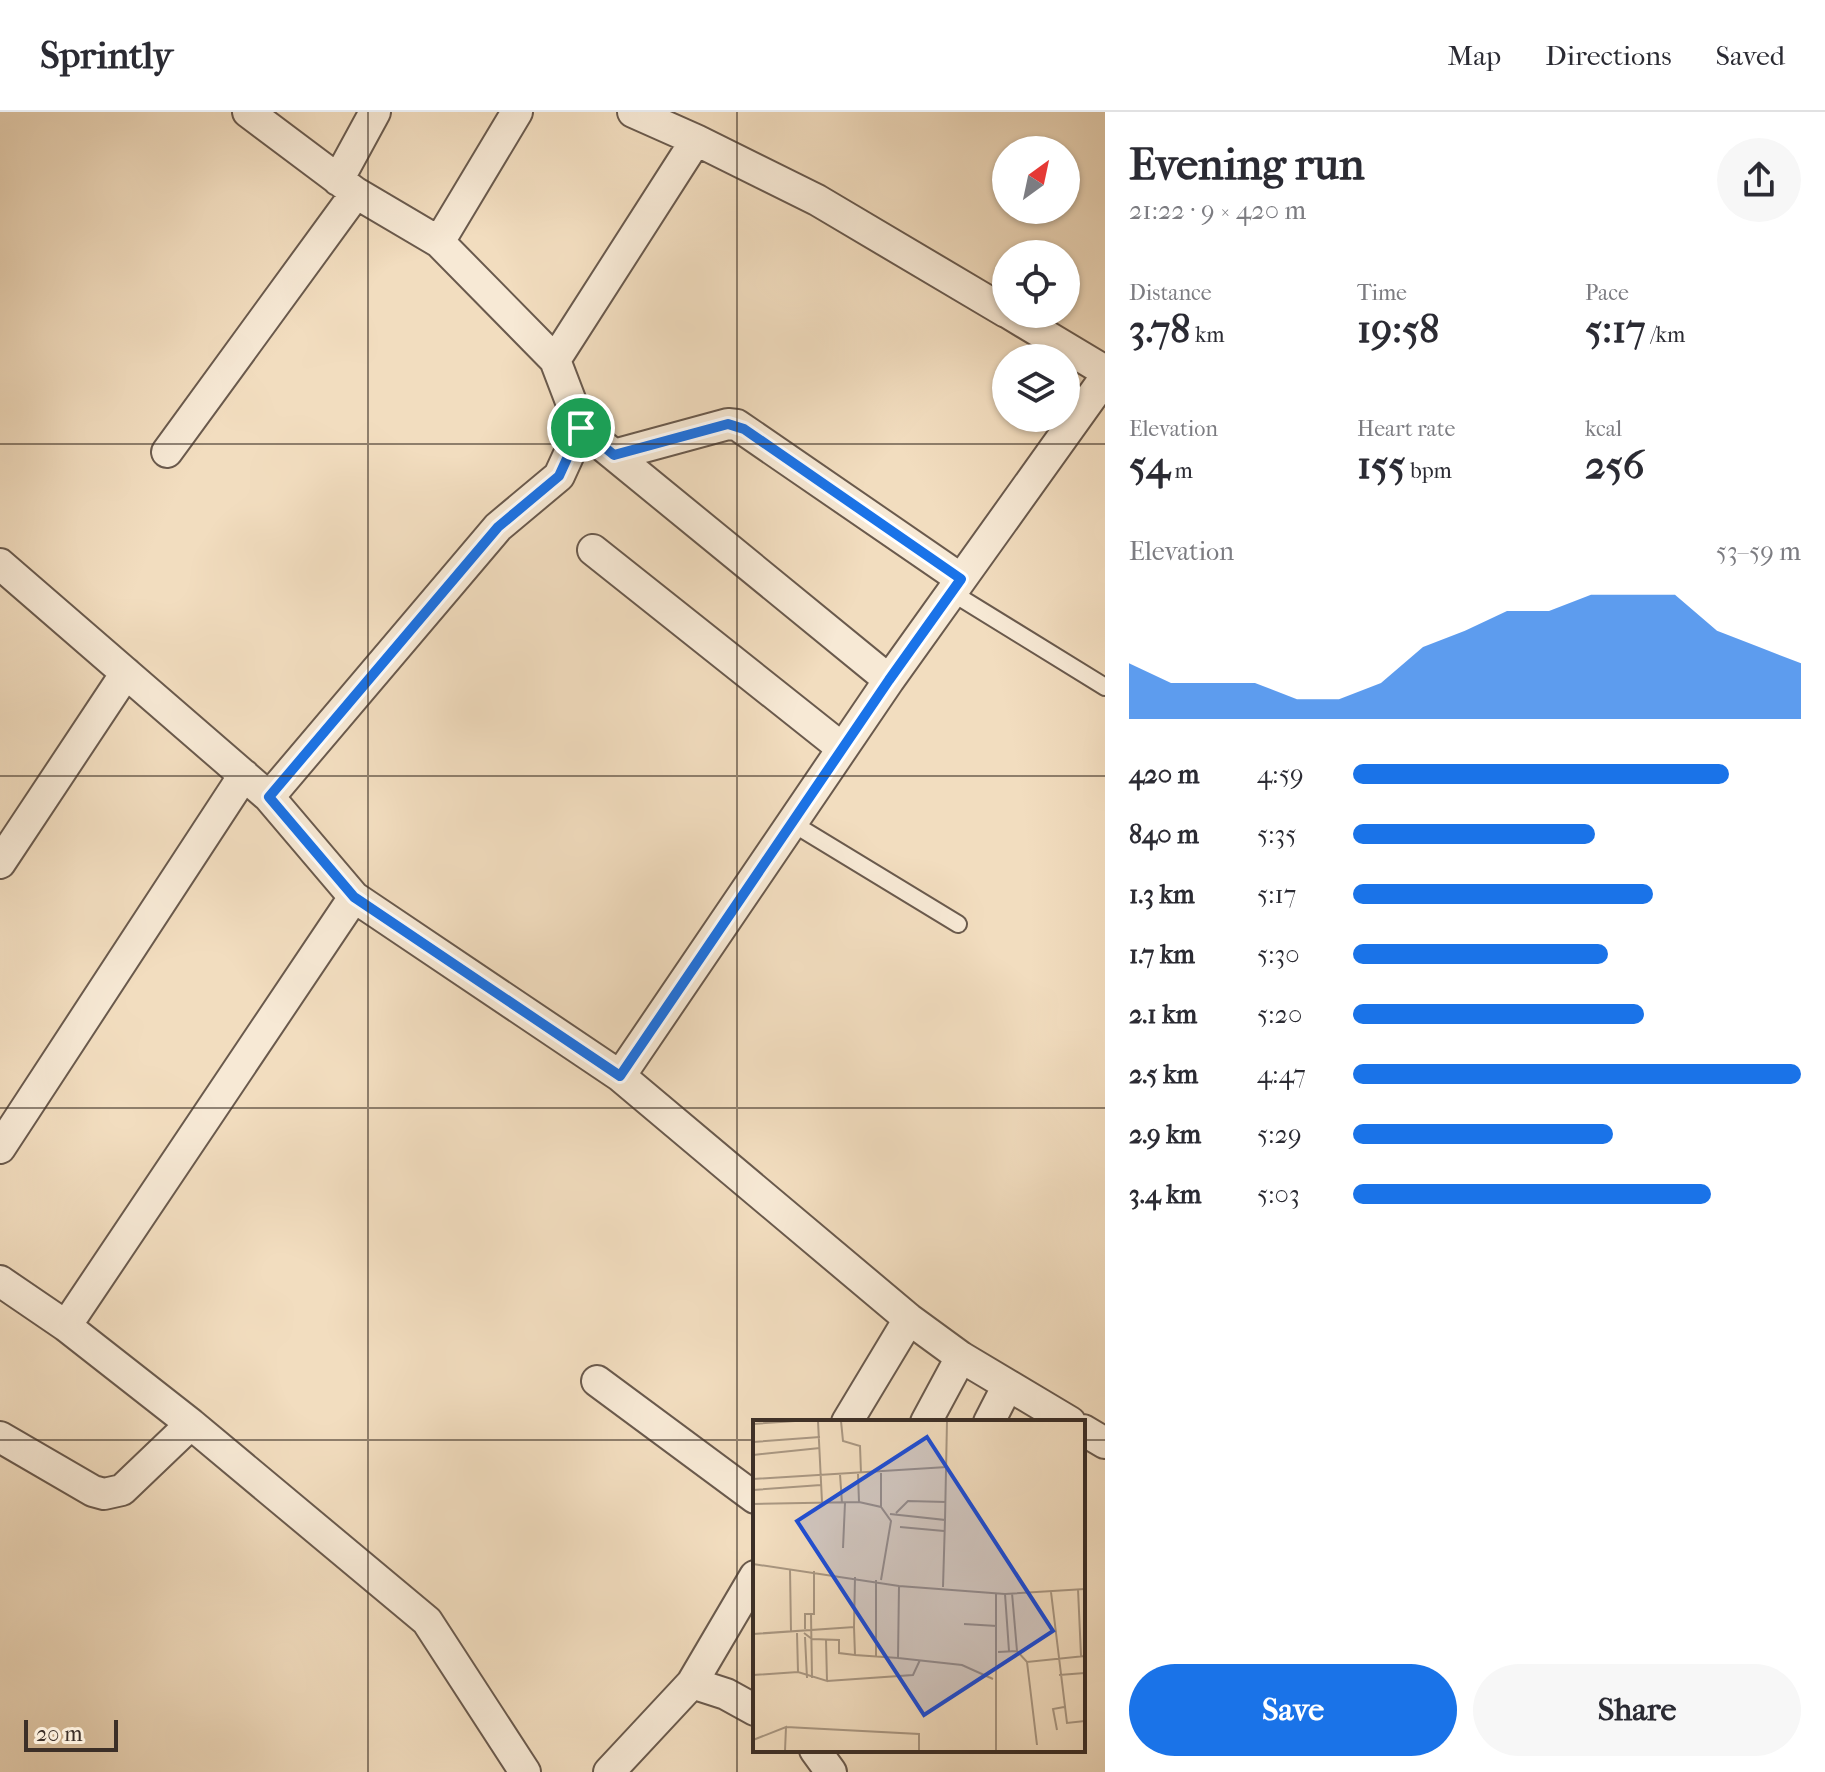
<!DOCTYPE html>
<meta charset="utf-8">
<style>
body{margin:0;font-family:"IM FELL French Canon",serif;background:#f7f7f7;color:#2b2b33;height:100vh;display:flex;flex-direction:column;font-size:30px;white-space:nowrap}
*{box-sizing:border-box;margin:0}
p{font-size:26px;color:#7c7c81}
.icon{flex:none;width:44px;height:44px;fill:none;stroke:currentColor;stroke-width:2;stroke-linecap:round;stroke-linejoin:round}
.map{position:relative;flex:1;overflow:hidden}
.sheet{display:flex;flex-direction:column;background:#fff;width:720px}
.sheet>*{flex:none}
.needle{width:52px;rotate:33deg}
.controls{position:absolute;left:992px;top:24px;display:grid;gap:16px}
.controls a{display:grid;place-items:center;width:88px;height:88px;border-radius:50%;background:#fff;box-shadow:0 2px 6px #0004;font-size:40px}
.scale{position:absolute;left:24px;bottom:20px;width:94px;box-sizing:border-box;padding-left:8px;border:4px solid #3c2f27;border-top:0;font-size:22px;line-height:28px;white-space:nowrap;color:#3c2f27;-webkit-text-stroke:6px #f7e9d5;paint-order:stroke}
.pin{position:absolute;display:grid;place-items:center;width:68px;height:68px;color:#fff;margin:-34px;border:4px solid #fff;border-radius:50%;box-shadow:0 2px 8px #0007}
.round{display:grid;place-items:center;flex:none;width:84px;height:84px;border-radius:42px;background:#f7f7f7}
.headline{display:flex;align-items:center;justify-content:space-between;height:136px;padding:0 24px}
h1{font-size:44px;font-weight:700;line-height:60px}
.figures{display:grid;grid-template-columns:repeat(3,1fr);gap:12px;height:136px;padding:8px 24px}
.figures div{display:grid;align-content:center}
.figures b{font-size:40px;font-weight:700}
.figures small{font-size:22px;font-weight:400}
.figures p{font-size:22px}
.chart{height:224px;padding:16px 24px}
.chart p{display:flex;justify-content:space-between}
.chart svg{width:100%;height:144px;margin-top:8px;fill:#1a73e8;opacity:.7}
.action{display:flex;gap:16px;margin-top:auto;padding:16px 24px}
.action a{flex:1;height:92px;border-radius:48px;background:#1a73e8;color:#fff;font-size:32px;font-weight:700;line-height:92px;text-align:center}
.action a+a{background:#f7f7f7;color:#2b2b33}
ul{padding:0 24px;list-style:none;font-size:26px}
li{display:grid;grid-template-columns:128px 96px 1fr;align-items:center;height:60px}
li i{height:20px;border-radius:10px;background:#1a73e8}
header{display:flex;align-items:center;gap:48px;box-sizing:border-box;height:112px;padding:0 40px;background:#fff;border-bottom:2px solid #e1e1e2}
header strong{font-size:38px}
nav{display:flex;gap:44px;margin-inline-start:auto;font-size:28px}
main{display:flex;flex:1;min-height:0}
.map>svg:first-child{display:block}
</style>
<header>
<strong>Sprintly</strong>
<nav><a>Map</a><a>Directions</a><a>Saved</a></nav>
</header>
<main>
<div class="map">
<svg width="1105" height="1660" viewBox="0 0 1105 1660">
<rect width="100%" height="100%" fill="#f2ddbf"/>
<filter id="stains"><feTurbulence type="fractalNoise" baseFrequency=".0025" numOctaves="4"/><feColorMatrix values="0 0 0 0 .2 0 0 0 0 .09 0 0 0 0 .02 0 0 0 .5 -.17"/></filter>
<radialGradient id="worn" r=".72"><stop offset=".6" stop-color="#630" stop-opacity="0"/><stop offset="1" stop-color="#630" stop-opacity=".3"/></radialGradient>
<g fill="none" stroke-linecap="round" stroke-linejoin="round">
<g stroke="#6a5a4d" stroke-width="20">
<path id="lane" d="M 951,480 L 1105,575
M 792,711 L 958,812"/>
</g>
<g stroke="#6a5a4d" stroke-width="34">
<path id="street" d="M 248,0 L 356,81 L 439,130 L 555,248 L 581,316 L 559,364 L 498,415 L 269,685
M 633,0 L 696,28 L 817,88 L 1006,200
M 338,68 L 375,0
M 439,130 L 517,0
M 1010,202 L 1105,259
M 555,248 L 696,28
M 581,316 L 889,568 L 620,964
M 167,340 L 356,81
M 614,343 L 728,312 L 737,313 L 961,467
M 593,438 L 842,636
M 0,452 L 269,685 L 354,785 L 620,964 L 909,1207 L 961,1245 L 1070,1310
M 889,568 L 1105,266
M 0,751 L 126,561
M 0,1036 L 244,663
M 0,1169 L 66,1214 L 354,785
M 66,1214 L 191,1312 L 427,1509 L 525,1660
M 597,1269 L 755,1386
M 847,1310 L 909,1207
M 926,1310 L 961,1245
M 989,1310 L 1008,1273
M 1083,1318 L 1105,1331
M 0,1325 L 93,1379 L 104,1382 L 122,1378 L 191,1312
M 692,1571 L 726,1582 L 755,1598
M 815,1638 L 831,1660
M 609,1660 L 692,1571 L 755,1464"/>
</g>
<use href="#lane" stroke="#f7e9d5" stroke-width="16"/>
<use href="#street" stroke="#f7e9d5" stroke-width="30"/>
</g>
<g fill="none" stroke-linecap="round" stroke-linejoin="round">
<g stroke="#fff" stroke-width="16">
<path id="route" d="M 728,312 L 744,317 L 961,467 L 889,568 L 620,964 L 354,785 L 269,685 L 498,415 L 559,364 L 581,316 L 614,343 Z"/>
</g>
<use href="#route" stroke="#1a73e8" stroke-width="10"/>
</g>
<path fill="none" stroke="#3c2f27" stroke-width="2" stroke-opacity="0.55" d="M 368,0 L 368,1660M 737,0 L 737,1660M 0,332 L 1105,332M 0,664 L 1105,664M 0,996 L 1105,996M 0,1328 L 755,1328M 1083,1328 L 1105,1328"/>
<g transform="translate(753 1308)">
<rect width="332" height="332" fill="#f2ddbf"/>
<path fill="none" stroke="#a99782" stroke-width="2" d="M 65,1 L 69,82M 88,1 L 90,21 L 107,26 L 108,53M 0,4 L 42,1M 0,22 L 67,17M 0,35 L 67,28M 128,51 L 128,87M 87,54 L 89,83M 105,54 L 106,82M 0,59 L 194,47M 0,70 L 68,65M 0,84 L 106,82 L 128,87 L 138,101 L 128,160M 143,93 L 155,81 L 193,82M 137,94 L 192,100 L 190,167M 192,100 L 194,1M 147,107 L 191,111M 90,128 L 92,83M 0,144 L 146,166 L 252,174 L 332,169M 37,149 L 38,212M 325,169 L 328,236M 298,172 L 314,303 L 332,301M 243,173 L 243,331M 259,173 L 264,231M 252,174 L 256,231M 58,194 L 59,258M 211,204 L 244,206M 101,207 L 102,157M 52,209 L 52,194 L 61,194 L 61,151M 44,213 L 45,252M 51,213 L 59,219 L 86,220 L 86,233 L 102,235M 0,214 L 101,207 L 102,235 L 145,238 L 146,166M 52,217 L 54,258M 245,232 L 264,231 L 274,242 L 332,236M 123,237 L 123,160M 145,238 L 209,245 L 240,259M 274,242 L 284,325M 0,255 L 45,252 L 74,261 L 73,220M 306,255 L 332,253M 74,261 L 160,255 L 167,240M 33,307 L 166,314 L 166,331M 304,310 L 300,289 L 311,287M 0,320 L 33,307 L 32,331"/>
<path fill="#1d4ed8" fill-opacity="0.15" stroke="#1d4ed8" stroke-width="4" d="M 174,17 L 300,211 L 171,295 L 44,101 Z"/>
<rect width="332" height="332" fill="none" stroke="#3c2f27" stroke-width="4"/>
</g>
<rect width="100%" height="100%" filter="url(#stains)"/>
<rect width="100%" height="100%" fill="url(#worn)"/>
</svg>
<div class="controls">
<a><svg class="needle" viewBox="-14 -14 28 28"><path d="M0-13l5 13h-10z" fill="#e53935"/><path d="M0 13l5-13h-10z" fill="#7c7c81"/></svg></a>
<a><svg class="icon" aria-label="locate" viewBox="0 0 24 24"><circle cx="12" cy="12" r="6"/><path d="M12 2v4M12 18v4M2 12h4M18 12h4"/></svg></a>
<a><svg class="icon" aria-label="layers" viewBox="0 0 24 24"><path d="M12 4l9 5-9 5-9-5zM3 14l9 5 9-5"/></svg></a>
</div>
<div class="scale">20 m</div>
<div class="pin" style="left:581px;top:316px;background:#1e9e55"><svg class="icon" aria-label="arrive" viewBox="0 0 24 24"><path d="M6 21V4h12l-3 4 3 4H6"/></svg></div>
</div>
<section class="sheet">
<div class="headline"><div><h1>Evening run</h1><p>21:22 · 9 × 420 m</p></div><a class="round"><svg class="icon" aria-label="share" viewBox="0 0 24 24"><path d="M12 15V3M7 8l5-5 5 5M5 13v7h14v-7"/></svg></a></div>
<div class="figures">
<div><p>Distance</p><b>3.78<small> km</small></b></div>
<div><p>Time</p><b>19:58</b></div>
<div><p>Pace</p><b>5:17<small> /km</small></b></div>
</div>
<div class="figures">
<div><p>Elevation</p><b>54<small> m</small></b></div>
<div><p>Heart rate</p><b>155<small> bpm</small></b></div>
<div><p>kcal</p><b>256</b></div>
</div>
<div class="chart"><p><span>Elevation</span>53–59 m</p>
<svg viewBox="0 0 160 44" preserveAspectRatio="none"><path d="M0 44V27L10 33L20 33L30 33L40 38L50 38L60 33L70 22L80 17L90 11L100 11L110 6L120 6L130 6L140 17L150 22L160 27V44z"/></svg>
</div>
<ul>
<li><b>420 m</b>4:59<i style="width:84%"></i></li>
<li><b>840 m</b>5:35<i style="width:54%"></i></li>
<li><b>1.3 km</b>5:17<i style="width:67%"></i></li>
<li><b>1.7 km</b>5:30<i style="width:57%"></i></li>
<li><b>2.1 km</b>5:20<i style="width:65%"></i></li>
<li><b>2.5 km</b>4:47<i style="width:100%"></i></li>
<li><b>2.9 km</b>5:29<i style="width:58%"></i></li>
<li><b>3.4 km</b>5:03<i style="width:80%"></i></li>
</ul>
<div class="action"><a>Save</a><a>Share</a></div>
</section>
</main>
